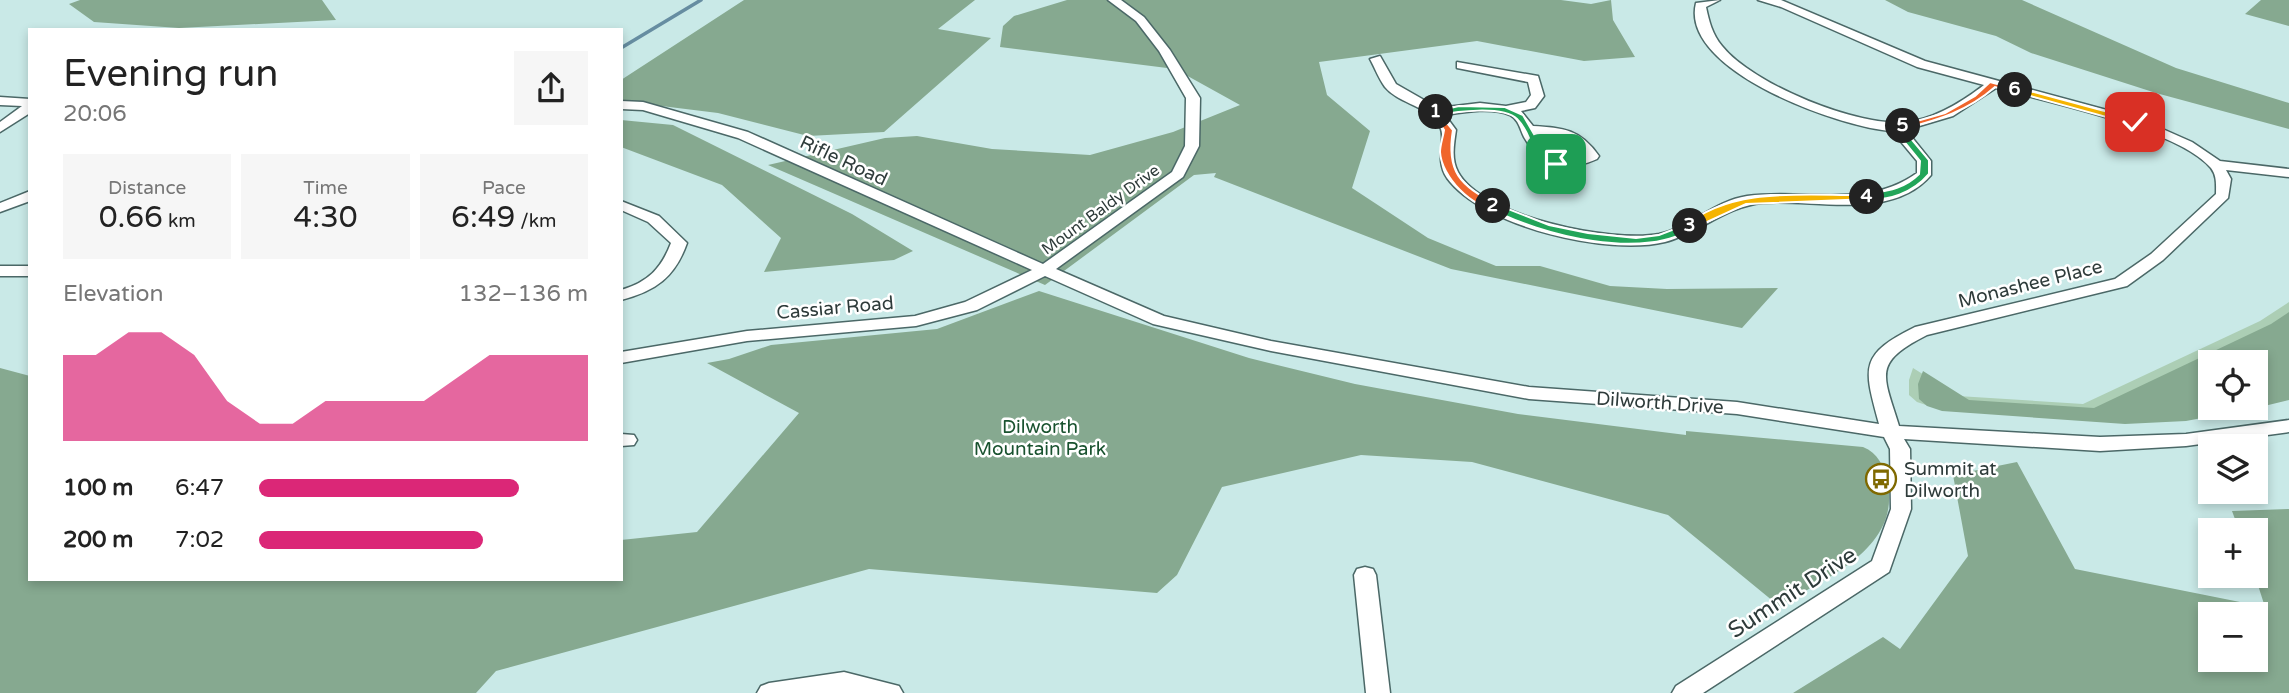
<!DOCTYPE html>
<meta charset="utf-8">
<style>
body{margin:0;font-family:"Varela Round",sans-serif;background:#f6f6f6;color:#222;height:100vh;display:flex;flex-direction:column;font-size:26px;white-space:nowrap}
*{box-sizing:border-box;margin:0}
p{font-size:23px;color:#767676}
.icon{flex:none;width:38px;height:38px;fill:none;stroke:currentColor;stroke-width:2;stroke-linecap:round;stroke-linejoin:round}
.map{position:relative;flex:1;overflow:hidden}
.drawer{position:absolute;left:28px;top:28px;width:595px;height:553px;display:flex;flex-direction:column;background:#fff;border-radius:0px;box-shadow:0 4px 10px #0003}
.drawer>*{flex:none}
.buttons{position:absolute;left:2198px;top:350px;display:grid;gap:14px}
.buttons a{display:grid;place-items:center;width:70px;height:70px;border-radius:0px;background:#fff;box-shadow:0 4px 10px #0003;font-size:35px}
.pin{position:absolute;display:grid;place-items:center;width:60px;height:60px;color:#fff;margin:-30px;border-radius:14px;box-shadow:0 4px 10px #0006}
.km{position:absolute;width:35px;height:35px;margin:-18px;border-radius:50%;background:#222;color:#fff;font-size:19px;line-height:35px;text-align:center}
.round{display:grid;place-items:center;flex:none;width:74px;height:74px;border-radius:0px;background:#f6f6f6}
.overview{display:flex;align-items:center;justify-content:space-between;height:119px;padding:0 35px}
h1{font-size:38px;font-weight:600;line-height:52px}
.stats{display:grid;grid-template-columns:repeat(3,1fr);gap:10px;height:119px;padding:7px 35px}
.stats div{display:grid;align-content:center;border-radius:0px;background:#f6f6f6;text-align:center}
.stats b{font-size:30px;font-weight:600}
.stats small{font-size:19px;font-weight:400}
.stats p{font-size:19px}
.chart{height:196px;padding:14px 35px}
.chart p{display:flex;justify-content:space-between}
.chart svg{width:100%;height:126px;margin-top:7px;fill:#db2777;opacity:.7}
ul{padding:0 35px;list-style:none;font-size:23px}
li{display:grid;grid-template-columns:112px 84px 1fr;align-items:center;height:52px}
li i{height:18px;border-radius:9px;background:#db2777}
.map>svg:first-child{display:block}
</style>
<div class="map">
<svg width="2289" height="693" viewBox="0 0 2289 693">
<rect width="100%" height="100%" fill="#c9e9e7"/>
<path fill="#acceb5" d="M 2289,302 L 2289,394 L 2256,362 L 2210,362 L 2210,408 L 2193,415 L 1932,407 L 1917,402 L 1909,395 L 1909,380 L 1913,368 L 1958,396 L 2083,404 L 2260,321 Z"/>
<path fill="#86a990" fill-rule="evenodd" d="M 80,0 L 322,0 L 336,20 L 179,28 L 94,22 L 69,4 Z
M 744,0 L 975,0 L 938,29 L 991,38 L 884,132 L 808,136 L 718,113 L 621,101 L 621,80 Z
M 1067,0 L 1561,0 L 1591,4 L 1611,0 L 1613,20 L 1635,57 L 1584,61 L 1477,41 L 1319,62 L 1327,95 L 1370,131 L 1352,188 L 1428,238 L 1496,266 L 1540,266 L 1610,286 L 1667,289 L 1778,288 L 1742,328 L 1451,269 L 1214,177 L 1216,173 L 1194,175 L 1045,285 L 768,165 L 885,138 L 917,136 L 992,149 L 1090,155 L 1173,132 L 1240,105 L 1175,69 L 1000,47 L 1003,26 L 1014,16 Z
M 1885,0 L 2022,0 L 2176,68 L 2289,103 L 2289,129 L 2156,93 L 2031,53 L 1996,36 L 1908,12 Z
M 2261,0 L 2289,0 L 2289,26 L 2245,14 Z
M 621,120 L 673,125 L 852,214 L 913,251 L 894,260 L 764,272 L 781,238 L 722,185 L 621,147 Z
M 1039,291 L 1249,358 L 1355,384 L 1518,414 L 1686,435 L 1686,431 L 1863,447 C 1878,453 1884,466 1887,481 C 1903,548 1824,579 1779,606 L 1668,515 L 1472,462 L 1361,455 L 1222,487 L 1177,575 L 1157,593 L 869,569 L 496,671 L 476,693 L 0,693 L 0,368 L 30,376 L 30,579 L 621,579 L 621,540 L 697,532 L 799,413 L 707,363 L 729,359 L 771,345 L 937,329 Z
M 2289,312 L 2289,400 L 2256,408 L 2256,362 L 2210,362 L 2210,408 L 2255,408 L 2186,421 L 2125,424 L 1942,411 L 1927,406 L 1919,399 L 1918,384 L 1923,371 L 1969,400 L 2094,408 L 2271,324 Z
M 2017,462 L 2075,569 L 2265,607 L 2255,576 L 2256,530 L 2239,530 L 2232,511 L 2289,509 L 2289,693 L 1793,693 L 1883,637 L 1900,649 L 1968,556 L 1953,475 ZM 2210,614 L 2256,614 L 2256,660 L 2210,660 Z"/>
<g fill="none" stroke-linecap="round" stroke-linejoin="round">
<path stroke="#668da1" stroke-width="3.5" d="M 621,48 L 701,0"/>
<g stroke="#4b6867" stroke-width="3">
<path id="minor" d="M 1108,0 L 1121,0 L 1144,17 L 1170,50 L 1200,98 L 1199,146 L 1183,177 L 1056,269 L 1164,316 L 1271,341 L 1529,387 L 1737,402 L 1879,424 C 1864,368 1858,355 1915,327 L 2115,279 L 2151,254 L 2216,194 C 2216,184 2217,176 2211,168 C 2178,129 2047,102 1996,88 L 1953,116 L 1906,130 L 1931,161 L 1931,175 C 1892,221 1815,199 1763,203 C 1726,206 1700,233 1665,242 C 1608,256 1483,227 1447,178 C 1434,159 1447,139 1440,127 C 1429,105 1400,105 1385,87 C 1379,79 1375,68 1370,59 L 1380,56 L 1396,84 L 1438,108 L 1480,103 L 1506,106 L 1526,102 L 1531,95 L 1528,82 L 1457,68 L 1457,62 L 1538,76 L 1544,96 L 1535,108 L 1521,111 L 1533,126 C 1564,128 1580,129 1599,156 L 1597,159 C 1565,173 1542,168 1524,137 C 1520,129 1519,120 1510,115 C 1491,107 1464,112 1445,115 L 1456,130 C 1454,144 1451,159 1458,172 C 1482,217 1612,243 1659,234 C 1691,227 1714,201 1747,196 C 1804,188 1866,210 1917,173 L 1917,161 L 1892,131 C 1842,128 1679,71 1696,3 L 1720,0 L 1706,7 C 1709,21 1712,34 1722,46 C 1752,84 1859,128 1907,122 C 1934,119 1962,102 1984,85 L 1917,67 L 1781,7 L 1758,0 L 1781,0 L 1925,61 L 2140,119 L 2192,142 L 2220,161 L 2289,169 L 2289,177 L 2226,170 L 2231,179 L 2228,198 L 2163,260 L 2127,286 L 1927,335 C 1872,363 1883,374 1899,426 L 2100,437 L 2186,434 L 2289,420 L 2289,432 L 2186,446 L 2100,451 L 1904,439 L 1910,449 L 1911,509 L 1889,572 L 1703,693 L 1672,693 L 1676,686 L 1872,561 L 1891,509 L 1890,449 L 1884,437 L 1737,414 L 1529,399 L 1271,351 L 1153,324 L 1045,276 L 977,310 L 916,326 L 747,341 L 621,363 L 621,352 L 747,331 L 915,316 L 965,302 L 1032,270 L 738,138 L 643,110 L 621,109 L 621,101 L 643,102 L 748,132 L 1043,264 L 1172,172 L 1185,146 L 1186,98 L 1159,51 L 1136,21 ZM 1537,135 L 1567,139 L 1584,154 C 1561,164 1548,155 1537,135 Z
M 0,97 L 30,99 L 30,113 L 0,132 L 0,122 L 22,106 L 0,105 Z
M 30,191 L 30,201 L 0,212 L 0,203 Z
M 621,201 L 659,216 L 687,243 C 675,277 656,291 621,300 L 621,290 C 648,282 661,269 671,243 L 648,222 L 621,210 Z
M 0,266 L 30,266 L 30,276 L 0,276 Z
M 621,434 L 634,435 L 637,440 L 634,445 L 621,446 Z
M 1365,567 L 1373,569 L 1376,575 L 1390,693 L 1366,693 L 1354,575 L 1357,569 Z
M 844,672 L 899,686 L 903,693 L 757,693 L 761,686 L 769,683 Z"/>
</g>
<use href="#minor" fill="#fff" fill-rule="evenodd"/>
</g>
<path fill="#22a559" stroke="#fff" stroke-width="2" d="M 1459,106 L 1505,107 L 1523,115 L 1545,153 L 1561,164 L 1553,166 C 1525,149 1534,136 1517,119 C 1503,105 1454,112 1436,115 L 1432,112 Z"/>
<path fill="#f0652b" stroke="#fff" stroke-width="2" d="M 1436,110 L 1453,130 C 1446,172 1460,185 1496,204 L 1496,208 C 1473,210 1441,176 1440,152 C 1440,145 1443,137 1444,130 L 1432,112 Z"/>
<path fill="#22a559" stroke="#fff" stroke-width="2" d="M 1493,203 L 1549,225 L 1588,233 L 1636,238 L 1659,235 L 1690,223 L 1695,226 C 1648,263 1538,235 1490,208 L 1490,204 Z"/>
<path fill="#f5b400" stroke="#fff" stroke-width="2" d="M 1867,195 L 1872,197 L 1870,199 L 1746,204 L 1694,228 L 1685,226 C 1733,185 1808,196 1867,195 Z"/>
<path fill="#22a559" stroke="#fff" stroke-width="2" d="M 1903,123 L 1908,126 L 1903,129 L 1929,160 L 1929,174 C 1913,193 1888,202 1863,199 L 1863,195 C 1885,191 1903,190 1919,174 L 1920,161 L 1893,128 Z"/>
<path fill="#f0652b" stroke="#fff" stroke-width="2" d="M 1990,82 L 2019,90 L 2015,92 L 1995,87 C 1968,111 1938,120 1903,129 L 1899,126 L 1945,113 L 1975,96 Z"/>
<path fill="#f5b400" stroke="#fff" stroke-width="2" d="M 2015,87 L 2138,120 L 2140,122 L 2135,125 L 2012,91 Z"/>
<defs>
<g id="bus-ring" transform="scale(1.575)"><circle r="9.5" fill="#fff" stroke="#7f6900" stroke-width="1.5"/><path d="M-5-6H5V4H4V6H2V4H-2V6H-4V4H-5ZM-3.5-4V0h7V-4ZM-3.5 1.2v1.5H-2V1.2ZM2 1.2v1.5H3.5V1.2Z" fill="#7f6900"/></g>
</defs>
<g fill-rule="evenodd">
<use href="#bus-ring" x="1881" y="479"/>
</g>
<g text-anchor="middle" stroke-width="5" stroke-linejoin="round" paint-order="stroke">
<g font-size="16" fill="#2e3b3a" stroke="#fff">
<text transform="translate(1100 209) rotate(-36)" y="6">Mount Baldy Drive</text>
</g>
<g font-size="19" fill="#2e3b3a" stroke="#fff">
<text transform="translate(844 160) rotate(25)" y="7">Rifle Road</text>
<text transform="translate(2030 283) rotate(-14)" y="7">Monashee Place</text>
<text transform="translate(835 307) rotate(-5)" y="7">Cassiar Road</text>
<text transform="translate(1660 402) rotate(4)" y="7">Dilworth Drive</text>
</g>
<g font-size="19" fill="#19522f" stroke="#fff">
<text x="1040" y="433">Dilworth<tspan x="1040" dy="22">Mountain Park</tspan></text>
</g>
<g font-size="19" fill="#2e3b3a" stroke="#fff" text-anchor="start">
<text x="1904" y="475">Summit at<tspan x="1904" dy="22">Dilworth</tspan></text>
</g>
<g font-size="23" fill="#2e3b3a" stroke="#fff">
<text transform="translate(1792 592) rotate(-33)" y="8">Summit Drive</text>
</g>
</g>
</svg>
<div class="buttons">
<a><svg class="icon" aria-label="locate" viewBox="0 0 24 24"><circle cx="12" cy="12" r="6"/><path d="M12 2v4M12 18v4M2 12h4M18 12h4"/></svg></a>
<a><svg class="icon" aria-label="layers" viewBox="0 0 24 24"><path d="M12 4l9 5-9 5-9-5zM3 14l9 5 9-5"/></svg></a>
<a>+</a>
<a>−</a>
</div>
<div class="pin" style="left:1556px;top:164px;background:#1e9e55"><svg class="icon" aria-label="arrive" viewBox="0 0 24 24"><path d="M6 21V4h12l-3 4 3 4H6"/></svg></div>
<div class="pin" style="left:2135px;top:122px;background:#d93025"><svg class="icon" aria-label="check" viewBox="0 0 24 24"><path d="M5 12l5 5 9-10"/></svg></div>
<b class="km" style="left:1436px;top:112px">1</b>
<b class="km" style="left:1493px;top:206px">2</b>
<b class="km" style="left:1690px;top:226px">3</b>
<b class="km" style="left:1867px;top:197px">4</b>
<b class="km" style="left:1903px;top:126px">5</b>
<b class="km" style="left:2015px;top:90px">6</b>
<section class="drawer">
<div class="overview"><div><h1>Evening run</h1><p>20:06</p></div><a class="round"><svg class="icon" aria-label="share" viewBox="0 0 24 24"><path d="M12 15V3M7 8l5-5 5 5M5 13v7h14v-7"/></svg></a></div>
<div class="stats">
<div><p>Distance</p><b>0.66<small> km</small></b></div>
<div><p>Time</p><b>4:30</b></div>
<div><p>Pace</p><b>6:49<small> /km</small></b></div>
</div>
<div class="chart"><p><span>Elevation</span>132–136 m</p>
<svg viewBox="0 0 160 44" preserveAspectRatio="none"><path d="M0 44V14L10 14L20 6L30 6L40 14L50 30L60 38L70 38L80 30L90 30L100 30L110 30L120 22L130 14L140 14L150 14L160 14V44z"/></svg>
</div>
<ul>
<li><b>100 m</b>6:47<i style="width:79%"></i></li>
<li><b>200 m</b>7:02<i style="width:68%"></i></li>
</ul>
</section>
</div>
